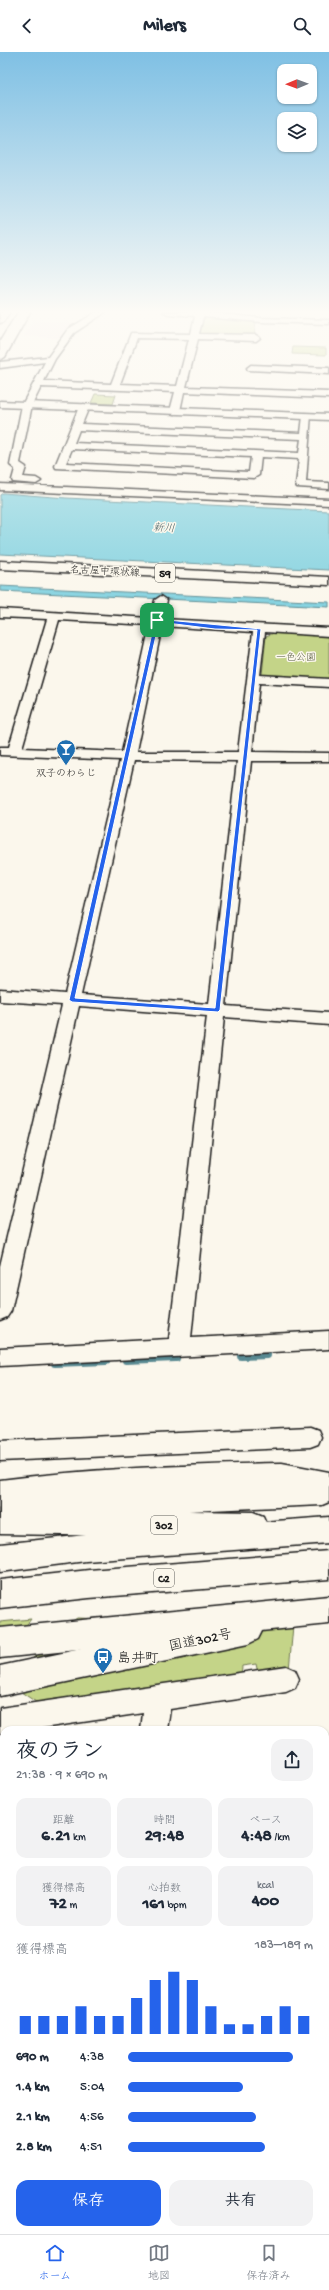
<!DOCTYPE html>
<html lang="ja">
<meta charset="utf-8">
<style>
body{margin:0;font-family:"Gochi Hand","Klee One",sans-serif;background:#f2f2f3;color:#1f2937;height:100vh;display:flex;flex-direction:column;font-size:15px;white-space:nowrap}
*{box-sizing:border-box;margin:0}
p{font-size:13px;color:#747a83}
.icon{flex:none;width:22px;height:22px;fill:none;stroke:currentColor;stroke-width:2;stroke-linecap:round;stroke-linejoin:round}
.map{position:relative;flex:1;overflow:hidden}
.sheet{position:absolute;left:0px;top:1674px;width:329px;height:508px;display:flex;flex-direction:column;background:#fff;border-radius:12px 12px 0 0;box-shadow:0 1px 3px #0004}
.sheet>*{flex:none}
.needle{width:26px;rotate:269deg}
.controls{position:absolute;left:277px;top:12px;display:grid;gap:8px}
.controls a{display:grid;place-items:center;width:40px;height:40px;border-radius:8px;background:#fff;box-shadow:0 1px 3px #0004;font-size:20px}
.pin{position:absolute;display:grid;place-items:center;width:34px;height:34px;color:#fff;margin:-17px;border-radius:8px;box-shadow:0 2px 6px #0006}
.round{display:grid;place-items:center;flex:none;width:42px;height:42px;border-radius:12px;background:#f2f2f3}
.overview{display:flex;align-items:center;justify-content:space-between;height:68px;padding:0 16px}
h1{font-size:22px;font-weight:800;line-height:30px}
.stats{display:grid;grid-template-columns:repeat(3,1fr);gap:6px;height:68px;padding:4px 16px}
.stats div{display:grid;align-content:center;border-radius:10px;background:#f2f2f3;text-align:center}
.stats b{font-size:17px;font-weight:800}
.stats small{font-size:11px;font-weight:400}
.stats p{font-size:11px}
.chart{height:112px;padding:8px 16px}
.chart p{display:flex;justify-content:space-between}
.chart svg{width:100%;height:72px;margin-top:4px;stroke:#2563eb;stroke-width:6}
.primary-button{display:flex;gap:8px;margin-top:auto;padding:8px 16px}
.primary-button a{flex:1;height:46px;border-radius:12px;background:#2563eb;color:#fff;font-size:16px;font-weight:800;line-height:46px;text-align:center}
.primary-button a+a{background:#f2f2f3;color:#1f2937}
ul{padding:0 16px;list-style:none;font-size:13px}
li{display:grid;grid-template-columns:64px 48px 1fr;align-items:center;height:30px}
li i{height:10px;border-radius:5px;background:#2563eb}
header{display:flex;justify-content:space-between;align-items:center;height:52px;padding:0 16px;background:#fff;font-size:18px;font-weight:800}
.tabs{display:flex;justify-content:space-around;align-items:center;height:56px;border-top:1px solid #e0e1e3;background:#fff;font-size:11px;color:#747a83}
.tabs a{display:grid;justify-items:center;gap:2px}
.tabs .active{color:#2563eb}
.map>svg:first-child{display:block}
</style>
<header><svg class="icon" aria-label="back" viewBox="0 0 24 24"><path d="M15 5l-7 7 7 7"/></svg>Milers<svg class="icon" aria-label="search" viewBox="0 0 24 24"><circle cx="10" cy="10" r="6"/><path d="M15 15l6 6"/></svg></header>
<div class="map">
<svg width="329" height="2182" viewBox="0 0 329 2182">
<rect width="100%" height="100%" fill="#fbf7ec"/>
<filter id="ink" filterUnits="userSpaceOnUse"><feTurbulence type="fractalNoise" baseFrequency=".025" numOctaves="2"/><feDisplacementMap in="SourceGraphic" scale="8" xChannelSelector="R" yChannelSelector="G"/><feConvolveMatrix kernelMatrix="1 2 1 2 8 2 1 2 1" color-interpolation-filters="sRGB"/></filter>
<g filter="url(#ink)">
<path fill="#f4e5e8" d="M 33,268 L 57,270 L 77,271 L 61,286 L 24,284 Z"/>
<path fill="#c4d488" stroke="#707852" d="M 207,265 L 254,269 L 256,270 L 254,284 L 199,282 L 204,266 Z
M 293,295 L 326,296 L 326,303 L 292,302 Z
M 95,342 L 116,343 L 113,352 L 91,351 Z
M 274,581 L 329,583 L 329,629 L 265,625 L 262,623 L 266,584 Z
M 77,1566 L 293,1574 L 289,1618 L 258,1621 L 256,1612 L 242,1614 L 241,1626 L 36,1650 L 21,1640 L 20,1620 L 60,1577 Z
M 31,1567 L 0,1608 L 0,1570 Z"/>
<path fill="#82d1df" stroke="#598991" d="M 3,441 L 66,446 L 329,459 L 329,518 L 0,502 L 0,443 Z
M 0,534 L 329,550 L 329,555 L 0,539 Z"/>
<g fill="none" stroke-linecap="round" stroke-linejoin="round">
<path stroke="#598991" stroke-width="8" d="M 241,1304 L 267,1303
M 126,1308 L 176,1306
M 55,1311 L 106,1309"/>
<g stroke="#1c1c1c" stroke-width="3">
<path id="minor" d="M 97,260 L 106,260 L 74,281 L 55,307 L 44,329 L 111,332 L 131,281 L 191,282 L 195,264 L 168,262 L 164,260 L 201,260 L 261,266 L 329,268 L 329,272 L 261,270 L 203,265 L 199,282 L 256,283 L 260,286 L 256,289 L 198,287 L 186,335 L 329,340 L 329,346 L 184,340 L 180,359 L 175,362 L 170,359 L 175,340 L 41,335 L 32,353 L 20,411 L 26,415 L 23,425 L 36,426 L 41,429 L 36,432 L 13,430 L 12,428 L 15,417 L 10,413 L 22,353 L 45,310 L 0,316 L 0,310 L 48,305 L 68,277 ZM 137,286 L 189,287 L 177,334 L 120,332 Z
M 251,313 L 329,316 L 329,322 L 248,318 L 247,316 Z
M 84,352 L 89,355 L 82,372 L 301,381 L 303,364 L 305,362 L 311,362 L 306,430 L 329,431 L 329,437 L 297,435 L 296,433 L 299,407 L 261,405 L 259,423 L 254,426 L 56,416 L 55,414 L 79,355 ZM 79,378 L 301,387 L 299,401 L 74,391 ZM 72,397 L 251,405 L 249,420 L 66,411 Z
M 0,432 L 329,447 L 329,453 L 0,438 Z
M 161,544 L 167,548 L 163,567 L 329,576 L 329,584 L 265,580 L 260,623 L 329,627 L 329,635 L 259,631 L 252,700 L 329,701 L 329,709 L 251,709 L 226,954 L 329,961 L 329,973 L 224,965 L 191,1286 L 329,1279 L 329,1297 L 0,1314 L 0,1296 L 169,1287 L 207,964 L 79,954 L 11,1259 L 7,1265 L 0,1268 L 0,1214 L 62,953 L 0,949 L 0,937 L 65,942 L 120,708 L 0,703 L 0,695 L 9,695 L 47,567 L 0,565 L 0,557 L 151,566 L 155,548 ZM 59,568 L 150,573 L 122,700 L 22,696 ZM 162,574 L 253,580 L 238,700 L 136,700 ZM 134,708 L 237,709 L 209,952 L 81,943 Z
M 310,1375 L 318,1378 L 321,1385 L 318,1392 L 310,1395 L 0,1409 L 0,1389 Z
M 286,1614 L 295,1618 L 299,1627 L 295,1636 L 286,1640 L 170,1657 L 167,1678 L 141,1678 L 143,1661 L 29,1678 L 4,1678 L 4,1682 L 0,1682 L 0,1656 Z
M 85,2178 L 119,2178 L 119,2182 L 85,2182 Z"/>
</g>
<g stroke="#1c1c1c" stroke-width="3">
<path id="tertiary" d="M 0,349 L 329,362 L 329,368 L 0,355 Z"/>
</g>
<g stroke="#1c1c1c" stroke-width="3">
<path id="secondary" d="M 0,260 L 10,260 L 3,270 L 0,271 Z
M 20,260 L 30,260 L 5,305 L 0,308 L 0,296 Z"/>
</g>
<g stroke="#1c1c1c" stroke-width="3">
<path id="primary" d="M 0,509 L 329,525 L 329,533 L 0,517 Z"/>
</g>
<g stroke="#1c1c1c" stroke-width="3">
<path id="trunk" d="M 0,1456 L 253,1460 L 263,1464 L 267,1473 L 263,1482 L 253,1486 L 0,1482 Z
M 248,1562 L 258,1567 L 263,1577 L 258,1587 L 248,1592 L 0,1644 L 0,1614 Z"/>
</g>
<g stroke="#1c1c1c" stroke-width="3">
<path id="motorway" d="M 18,260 L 27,260 L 5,298 L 0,301 L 0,289 Z
M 282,1411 L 329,1420 L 329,1450 L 322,1453 L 55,1465 L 0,1470 L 0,1428 C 94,1416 188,1413 282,1411 Z
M 329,1465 L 329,1491 L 86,1509 L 0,1520 L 0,1492 L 86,1483 Z
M 329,1499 L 329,1527 L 89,1546 L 0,1556 L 0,1528 L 89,1518 Z
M 329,1544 L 329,1572 L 0,1606 L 0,1576 Z"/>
</g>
<use href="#minor" fill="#fbf7ec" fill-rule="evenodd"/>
<use href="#tertiary" fill="#fbf7ec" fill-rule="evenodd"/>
<use href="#secondary" fill="#fbf7ec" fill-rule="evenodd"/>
<use href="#primary" fill="#fbf7ec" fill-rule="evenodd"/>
<use href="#trunk" fill="#fbf7ec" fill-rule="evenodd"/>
<use href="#motorway" fill="#fbf7ec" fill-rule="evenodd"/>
</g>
</g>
<linearGradient id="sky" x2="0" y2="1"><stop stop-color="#7fc0e4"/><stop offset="0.46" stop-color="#fdfbf6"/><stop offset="1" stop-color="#fdfbf6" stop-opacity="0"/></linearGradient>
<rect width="329" height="565" fill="url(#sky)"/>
<path fill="#2563eb" stroke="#fff" fill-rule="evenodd" d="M 157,567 L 261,577 L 220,958 L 218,960 L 72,950 L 69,948 L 155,568 ZM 159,570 L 215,577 L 257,578 L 215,956 L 75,946 Z"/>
<defs>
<g id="bar-pin" transform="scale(1)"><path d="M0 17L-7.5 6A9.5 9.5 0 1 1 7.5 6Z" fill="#1f6fb2" stroke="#fbf7ec"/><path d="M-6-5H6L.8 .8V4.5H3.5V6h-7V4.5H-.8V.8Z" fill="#fff"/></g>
<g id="bus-pin" transform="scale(1)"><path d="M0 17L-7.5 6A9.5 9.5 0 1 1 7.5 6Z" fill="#1f6fb2" stroke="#fbf7ec"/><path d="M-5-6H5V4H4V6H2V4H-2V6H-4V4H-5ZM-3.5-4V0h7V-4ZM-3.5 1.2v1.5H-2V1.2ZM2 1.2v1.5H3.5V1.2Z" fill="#fff"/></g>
</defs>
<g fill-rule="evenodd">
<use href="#bar-pin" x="66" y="697"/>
<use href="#bus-pin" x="103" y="1605"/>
</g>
<g text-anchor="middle" stroke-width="3" stroke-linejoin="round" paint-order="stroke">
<g font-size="10" fill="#1c1c1c" stroke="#fbf7ec">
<text transform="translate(105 518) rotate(3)" y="4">名古屋中環状線</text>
</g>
<g font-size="10" fill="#575c42" stroke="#fbf7ec">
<text x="296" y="608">一色公園</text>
</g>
<g font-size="10" fill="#1c1c1c" stroke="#fbf7ec">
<text x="66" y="724">双子のわらじ</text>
</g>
<g font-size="11" font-style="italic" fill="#405b60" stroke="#fbf7ec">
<text transform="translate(164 475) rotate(3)" y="4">新川</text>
</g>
<g fill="#fbf7ec" stroke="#5f5e5a" stroke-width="1">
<rect x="155" y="512" width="20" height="18" rx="3"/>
<rect x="151" y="1464" width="26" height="18" rx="3"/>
<rect x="154" y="1517" width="20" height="18" rx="3"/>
</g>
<g font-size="11" font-weight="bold" fill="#1c1c1c">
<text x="165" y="525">59</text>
<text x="164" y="1477">302</text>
<text x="164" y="1530">C2</text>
</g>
<g font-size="14" fill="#1c1c1c" stroke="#fbf7ec">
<text transform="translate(200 1587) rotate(-12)" y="5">国道302号</text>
</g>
<g font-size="14" fill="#1c1c1c" stroke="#fbf7ec" text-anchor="start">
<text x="117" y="1610">島井町</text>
</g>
</g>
</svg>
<div class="controls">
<a><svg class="needle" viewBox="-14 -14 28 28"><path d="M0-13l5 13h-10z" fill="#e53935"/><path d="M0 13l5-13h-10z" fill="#747a83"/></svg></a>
<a><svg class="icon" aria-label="layers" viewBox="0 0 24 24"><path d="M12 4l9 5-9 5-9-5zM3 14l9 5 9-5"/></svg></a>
</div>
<div class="pin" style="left:157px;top:568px;background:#1e9e55"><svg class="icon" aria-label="arrive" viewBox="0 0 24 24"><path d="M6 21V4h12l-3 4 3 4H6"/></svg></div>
<section class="sheet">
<div class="overview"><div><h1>夜のラン</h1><p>21:38 · 9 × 690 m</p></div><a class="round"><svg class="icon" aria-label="share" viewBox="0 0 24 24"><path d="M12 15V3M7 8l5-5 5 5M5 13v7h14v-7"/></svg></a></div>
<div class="stats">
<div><p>距離</p><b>6.21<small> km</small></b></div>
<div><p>時間</p><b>29:48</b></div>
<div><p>ペース</p><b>4:48<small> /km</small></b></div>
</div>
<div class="stats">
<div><p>獲得標高</p><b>72<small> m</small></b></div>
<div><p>心拍数</p><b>161<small> bpm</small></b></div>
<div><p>kcal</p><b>400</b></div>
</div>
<div class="chart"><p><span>獲得標高</span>183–189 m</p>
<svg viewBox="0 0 160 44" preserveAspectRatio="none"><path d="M5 44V33M15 44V33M25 44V33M35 44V27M45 44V33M55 44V33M65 44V22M75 44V11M85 44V6M95 44V11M105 44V27M115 44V38M125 44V38M135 44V33M145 44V27M155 44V33"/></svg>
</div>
<ul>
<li><b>690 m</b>4:38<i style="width:89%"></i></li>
<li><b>1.4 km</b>5:04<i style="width:62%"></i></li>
<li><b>2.1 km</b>4:56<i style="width:69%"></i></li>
<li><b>2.8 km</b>4:51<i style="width:74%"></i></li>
</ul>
<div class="primary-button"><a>保存</a><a>共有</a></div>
</section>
</div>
<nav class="tabs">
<a class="active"><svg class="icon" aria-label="home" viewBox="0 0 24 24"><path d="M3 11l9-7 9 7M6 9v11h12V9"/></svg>ホーム</a>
<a><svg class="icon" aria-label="map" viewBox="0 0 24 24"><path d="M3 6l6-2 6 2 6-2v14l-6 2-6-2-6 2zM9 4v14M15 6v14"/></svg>地図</a>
<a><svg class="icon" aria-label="saved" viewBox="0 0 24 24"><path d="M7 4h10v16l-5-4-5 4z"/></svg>保存済み</a>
</nav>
